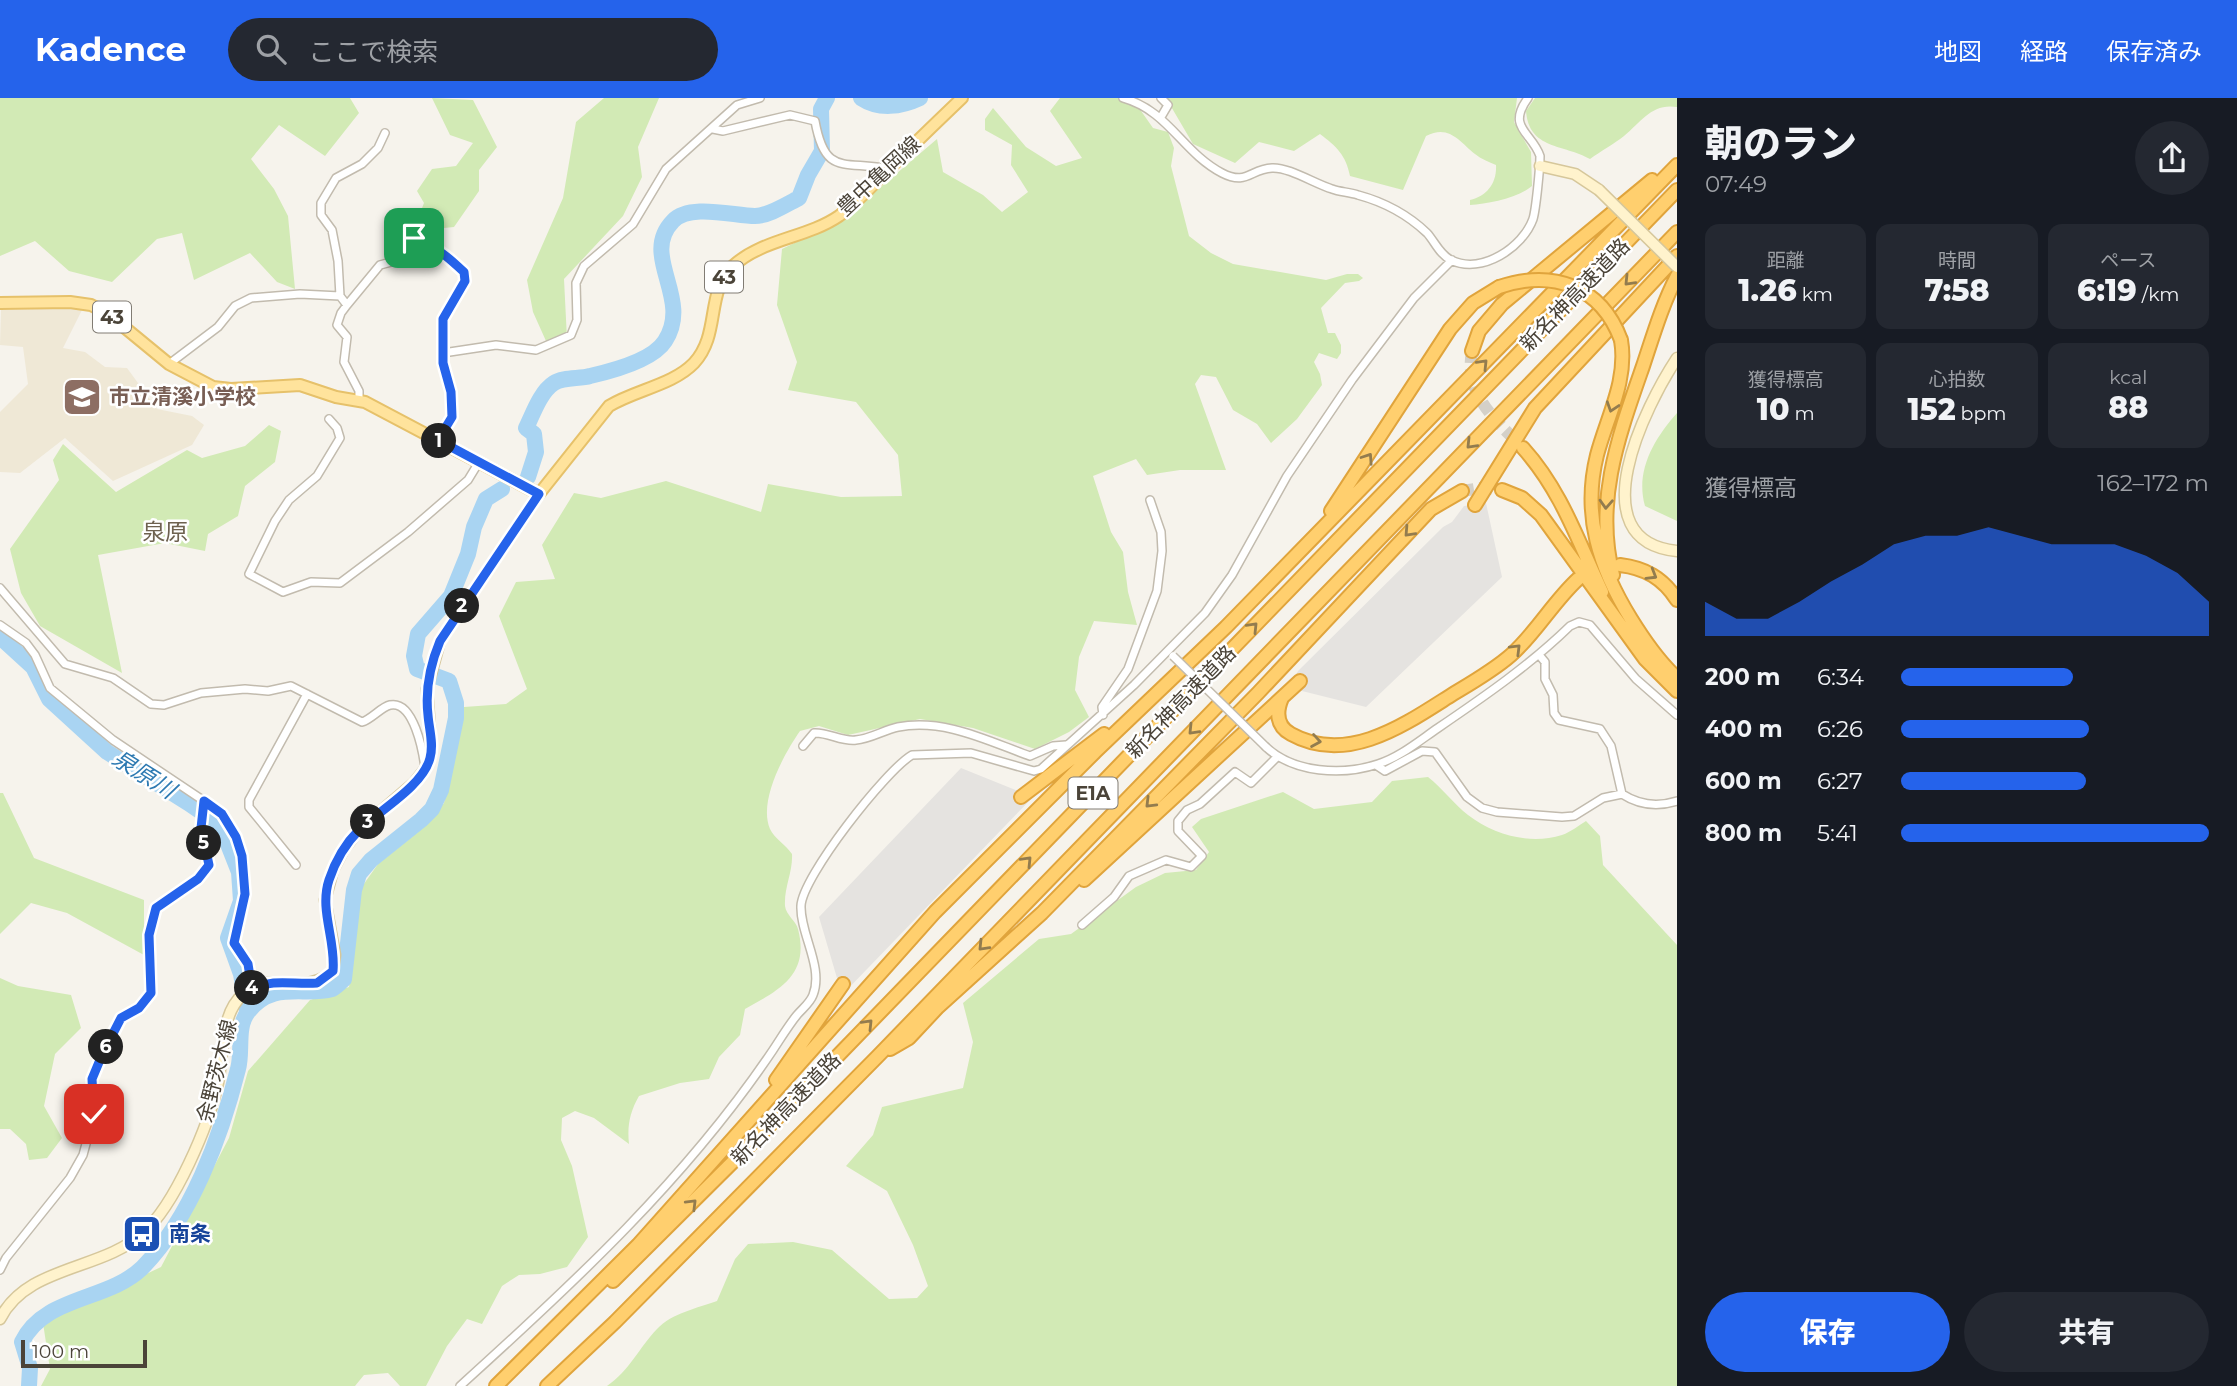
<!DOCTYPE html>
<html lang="ja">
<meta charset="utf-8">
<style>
body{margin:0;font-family:Montserrat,"Noto Sans JP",sans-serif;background:#242831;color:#f1f3f6;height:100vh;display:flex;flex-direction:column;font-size:26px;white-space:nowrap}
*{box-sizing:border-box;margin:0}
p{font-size:23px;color:#9ea1a6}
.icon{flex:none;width:38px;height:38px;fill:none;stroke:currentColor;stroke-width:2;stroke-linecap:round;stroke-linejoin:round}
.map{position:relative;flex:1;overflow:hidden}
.details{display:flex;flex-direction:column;background:#171b24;width:560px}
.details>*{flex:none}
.scale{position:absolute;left:21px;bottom:18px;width:126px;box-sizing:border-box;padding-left:7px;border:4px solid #4b4439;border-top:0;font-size:19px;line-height:24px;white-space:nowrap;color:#4b4439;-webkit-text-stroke:5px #fff;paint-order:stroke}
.pin{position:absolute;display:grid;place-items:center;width:60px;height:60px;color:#fff;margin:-30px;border-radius:14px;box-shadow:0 4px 10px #0006}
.km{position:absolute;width:35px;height:35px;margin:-18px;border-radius:50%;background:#222;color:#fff;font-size:19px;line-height:35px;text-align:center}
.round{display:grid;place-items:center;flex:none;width:74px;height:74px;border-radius:37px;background:#242831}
.headline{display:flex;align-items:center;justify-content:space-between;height:119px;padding:0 28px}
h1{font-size:38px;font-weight:800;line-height:52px}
.figures{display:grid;grid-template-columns:repeat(3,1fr);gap:10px;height:119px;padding:7px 28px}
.figures div{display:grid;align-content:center;border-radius:14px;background:#242831;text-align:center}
.figures b{font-size:30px;font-weight:800}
.figures small{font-size:19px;font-weight:400}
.figures p{font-size:19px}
.chart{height:196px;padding:14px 28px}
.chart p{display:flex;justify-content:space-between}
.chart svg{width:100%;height:126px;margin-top:7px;fill:#2563eb;opacity:.7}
.button{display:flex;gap:14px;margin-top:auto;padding:14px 28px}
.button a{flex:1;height:80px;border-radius:42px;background:#2563eb;color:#fff;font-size:28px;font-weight:800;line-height:80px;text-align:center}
.button a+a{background:#242831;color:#f1f3f6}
ul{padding:0 28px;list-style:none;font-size:23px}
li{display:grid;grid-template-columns:112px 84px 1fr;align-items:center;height:52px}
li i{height:18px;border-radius:9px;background:#2563eb}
header{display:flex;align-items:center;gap:42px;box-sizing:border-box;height:98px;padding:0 35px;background:#2563eb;color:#fff}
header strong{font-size:33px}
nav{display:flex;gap:38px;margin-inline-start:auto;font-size:24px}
.search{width:490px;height:63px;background:#242831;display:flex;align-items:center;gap:18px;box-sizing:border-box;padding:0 24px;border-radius:38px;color:#9ea1a6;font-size:26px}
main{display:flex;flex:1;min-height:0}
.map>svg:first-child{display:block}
</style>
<header>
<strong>Kadence</strong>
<div class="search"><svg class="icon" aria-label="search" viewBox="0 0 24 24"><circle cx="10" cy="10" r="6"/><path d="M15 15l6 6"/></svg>ここで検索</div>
<nav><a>地図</a><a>経路</a><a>保存済み</a></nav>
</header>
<main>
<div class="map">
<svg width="1677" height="1288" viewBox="0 0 1677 1288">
<rect width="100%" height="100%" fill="#f6f3ec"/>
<path fill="#efe8d6" d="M 83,210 L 63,250 L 85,254 L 105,269 L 127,270 L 157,311 L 192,318 L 204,327 L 192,347 L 113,383 L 65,340 L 20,375 L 0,374 L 0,314 L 28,286 L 23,249 L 0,247 L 1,212 Z"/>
<path fill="#d2eab5" d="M 0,0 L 350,0 L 359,15 L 325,58 L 279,27 L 251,61 L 274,91 L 288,118 L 295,191 L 277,184 L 250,155 L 194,182 L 182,135 L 157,141 L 112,184 L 69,173 L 35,143 L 0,158 Z
M 432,0 L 473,2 L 497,49 L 479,72 L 479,93 L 454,129 L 413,133 L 424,105 L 417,93 L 432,71 L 456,68 L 473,45 L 450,37 Z
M 604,0 L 659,0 L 638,49 L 642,79 L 623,118 L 564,181 L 567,241 L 546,243 L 533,214 L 527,182 L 563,100 L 576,24 Z
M 1060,0 L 1132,0 L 1153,30 L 1168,34 L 1174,50 L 1171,68 L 1189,138 L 1211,155 L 1233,166 L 1326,182 L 1347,176 L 1358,176 L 1363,180 L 1359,183 L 1345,185 L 1321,210 L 1328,235 L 1335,235 L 1341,247 L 1341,255 L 1337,261 L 1319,255 L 1314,264 L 1320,276 L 1322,287 L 1297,321 L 1271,345 L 1257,326 L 1233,312 L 1216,279 L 1201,277 L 1195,286 L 1226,372 L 1180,372 L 1147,377 L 1136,361 L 1093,378 L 1111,434 L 1123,454 L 1128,494 L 1137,527 L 1094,523 L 1079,559 L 1075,592 L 1089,619 L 1069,634 L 1035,651 L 973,630 L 920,621 L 848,637 L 819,628 L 800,633 C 784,656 758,703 770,731 C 774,740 786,747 792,756 C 793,774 784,789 785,808 C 786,817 796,823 798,831 C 810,877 779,892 745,911 L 740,937 L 719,959 L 709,981 L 680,985 L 639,998 C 630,1014 627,1027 629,1046 L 594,1020 L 575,1013 L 562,1020 L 561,1042 L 572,1068 L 588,1139 L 567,1169 L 540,1176 L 519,1177 L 502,1188 L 482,1226 L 467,1221 L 447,1248 L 426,1288 L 400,1288 L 388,1275 L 364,1277 L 355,1288 L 41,1288 L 50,1271 L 43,1225 L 161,1169 L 229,1040 L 248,973 L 310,902 L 349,889 L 361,790 L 378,766 L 424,729 L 444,705 L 464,609 L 506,606 L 527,591 L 499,518 L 516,484 L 555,481 L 542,447 L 574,395 L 601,400 L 666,383 L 761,414 L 768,386 L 841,399 L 902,398 L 898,357 L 856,304 L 788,292 L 797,264 L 777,207 L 782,151 L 842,122 L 937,41 L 943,74 L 983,97 L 1002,114 L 1028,94 L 1011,67 L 1012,47 L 985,32 L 985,21 L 993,10 L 1026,49 L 1056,68 L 1082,60 L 1050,13 Z
M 1166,0 L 1517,0 L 1514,24 L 1531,54 L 1532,88 C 1518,100 1488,106 1470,107 L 1470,102 C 1487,98 1497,85 1496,67 C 1489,64 1481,61 1475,56 C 1459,43 1449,26 1426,38 L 1403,92 L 1350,78 C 1346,57 1336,48 1320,36 L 1294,53 L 1259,44 L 1235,65 L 1193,46 Z
M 1535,0 L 1677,0 L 1677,9 C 1652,5 1642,23 1624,38 C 1614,46 1601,53 1590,61 C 1564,46 1529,52 1526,13 Z
M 1677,315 L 1677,423 L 1645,408 C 1635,373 1654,341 1677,315 Z
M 269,327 L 281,333 L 275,364 L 245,388 L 238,418 L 208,436 L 205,453 L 165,445 L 98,457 L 122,575 L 40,528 L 21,495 L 10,451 L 59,382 L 53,362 L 63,346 L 116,394 L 187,352 L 202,360 L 245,348 Z
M 1428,679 C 1442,690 1454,706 1468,717 C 1494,737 1530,747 1562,737 C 1571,734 1579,727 1586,723 L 1600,738 L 1603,767 L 1677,847 L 1677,1288 L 607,1288 C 629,1273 639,1250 657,1231 C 672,1215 698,1210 717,1203 L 735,1161 L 748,1146 L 793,1144 L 832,1152 L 889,1201 L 917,1200 L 928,1188 L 913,1147 L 887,1093 L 846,1068 L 873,1037 L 882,1009 L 963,990 L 973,944 L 963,905 L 1039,841 L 1071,836 L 1136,789 L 1165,775 L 1196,772 L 1209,754 L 1192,729 L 1201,721 L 1283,694 L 1314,711 L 1372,704 L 1392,683 Z
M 0,695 L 3,695 L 34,760 L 144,802 L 144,857 L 67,815 L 31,805 L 0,836 Z
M 0,880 L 18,888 L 71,897 L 81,930 L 55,956 L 44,1008 L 62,1040 L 47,1060 L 29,1062 L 26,1046 L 10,1031 L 0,1031 Z"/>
<path fill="#e5e3e0" d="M 1486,405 L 1502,479 L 1366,609 L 1286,589 L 1294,581 L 1298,573 L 1443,429 L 1452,424 L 1464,408 Z
M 961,670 L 1033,699 L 842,897 L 819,819 Z"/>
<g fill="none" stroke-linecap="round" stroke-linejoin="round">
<path stroke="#a9d4f2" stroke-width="16" d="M 861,0 C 879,12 901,9 920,0
M 528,379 L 536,354 L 534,336 L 526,330 C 533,316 540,294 554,285 C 563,279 580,281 590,278 C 612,273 653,262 665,243 C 693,200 639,158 673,123 C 690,105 734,118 755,118 C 769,118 787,106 799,100 L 808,77 L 822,53 L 821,11 L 827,0
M 0,539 L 33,569 L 49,601 L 107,654 L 188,705 L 207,718 L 224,736 L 239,774 L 241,803 L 228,840 L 241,876 L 247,912
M 29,1288 L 30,1270 L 22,1244 C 44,1198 108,1203 142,1170 C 191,1120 221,1039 238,971 C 243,954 236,929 248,914 C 273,882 304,899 332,891 C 336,889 341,884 344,881 L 354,792 L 359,776 L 371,762 L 421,722 L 432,711 L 441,692 L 456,620 L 456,605 L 449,583 L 417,571 L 414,558 L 418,536 L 451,498 L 468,456 L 474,429 L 486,401 L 502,391"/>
<path stroke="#d4d0c8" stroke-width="12" stroke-dasharray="12 6" stroke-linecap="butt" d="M 1472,253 C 1464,297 1495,321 1523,350
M 1462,393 L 1481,390 L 1502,392"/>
<g stroke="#c2bbae" stroke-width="10">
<path id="street" d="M 1123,0 C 1169,13 1182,54 1222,75 C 1247,88 1250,71 1272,70 C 1289,69 1315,86 1332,91 C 1340,94 1349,94 1358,97 C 1384,104 1407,116 1427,135 C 1435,144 1440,157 1451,162 C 1482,177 1523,149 1533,121 C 1536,111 1540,70 1540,58 C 1532,34 1506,30 1528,0
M 1161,19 L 1168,7 L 1161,0
M 713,31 L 723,33 L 790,17 L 815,23 C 825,79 844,62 889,71
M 410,145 L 430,146 L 463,174 L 465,183 L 443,221 L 443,265 L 451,294 L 451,319 L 438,343
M 347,207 L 380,167 L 395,163 L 414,140
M 443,255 L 496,247 L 536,252 L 571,237 L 577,222 L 576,185 L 584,168 L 633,126 L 666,71 L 737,7 L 760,0
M 169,266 L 218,229 L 235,208 L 251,200 L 300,196 L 340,198
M 359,303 L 359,293 L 344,264 L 347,239 L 337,227 L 341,215 L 347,207 L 340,198 L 338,163 L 332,132 L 321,117 L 321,105 L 336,80 L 362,66 L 378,50 L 385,35
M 329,321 L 337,330 L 340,340 L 317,378 L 289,402 L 275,423 L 249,476 L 283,494 L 311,484 L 340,485 L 408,434 L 468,382 L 479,364
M 0,490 L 65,566 L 113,580 L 151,606 L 164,607 L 201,595 L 245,591 L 268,593 L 291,588 L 362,624 C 372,621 381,609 390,607 C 414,602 423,654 425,670
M 0,527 L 26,545 L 35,557 L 50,590 L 113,642 L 204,703 L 201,730 L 209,767 L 198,781 L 156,810 L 150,837 L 151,895 L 139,910 L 121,920 L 92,981 L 94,1016 L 83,1057 L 70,1080 L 6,1160 L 0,1172
M 1540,558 L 1545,564 L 1545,581 L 1553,597 L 1554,615 L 1559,622 L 1600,631 L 1611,648 L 1622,696 C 1639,707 1658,709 1677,703
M 1103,617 L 1102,609 L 1128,571 L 1157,493 L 1162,453 L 1161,434 L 1150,402
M 803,648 L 814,635 C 828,634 842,644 856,642 C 870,641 884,632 898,629 C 944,620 988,643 1030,658 L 1053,648 L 1066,647
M 1266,649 C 1294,675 1342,678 1378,666 C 1400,659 1419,643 1438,630 C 1485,598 1530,567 1570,528 L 1579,524 L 1590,527 L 1636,581 L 1677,617
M 1376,667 L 1385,673 L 1422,653 L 1435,654 L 1467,699 L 1482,710 L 1497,714 L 1562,719 L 1574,718 L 1603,700 L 1622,696
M 204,703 L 222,716 L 236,739 L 242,758 L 245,796 L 234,845 L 248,866 L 252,891
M 296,767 L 249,709 L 249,702 L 307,596
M 1082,827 L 1114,799 L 1129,778 L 1166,762 L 1191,769 L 1202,758 L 1178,733 L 1178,723 L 1187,712 L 1200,706 L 1235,674 L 1251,685 L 1277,659
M 460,1288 C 574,1185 687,1080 773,952 C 781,940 788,928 797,917 C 803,910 810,905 813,897 C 824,869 800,836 801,808 C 802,779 886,672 912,657 L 971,655 L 1034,673 L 1041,671 L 1134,587 L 1205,515 L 1232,477 L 1287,378 L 1352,282 L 1414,200 L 1452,162"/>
</g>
<g stroke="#d6c79b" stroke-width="13">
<path id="secondary" d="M 1540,68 L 1575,76 L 1599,92
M 1677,260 C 1646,307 1577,443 1677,453
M 0,1221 C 27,1167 102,1173 143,1135 C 175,1107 209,1027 218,985 C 223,961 221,928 234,907 C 261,864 303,902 333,873 L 335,857 L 325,802 L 333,772 L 344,751 L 358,733 L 414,685 L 425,671 L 430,660 L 431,646 L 427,591 L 440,543 L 539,396"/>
</g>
<g stroke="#e6c16a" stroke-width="14">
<path id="primary" d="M 0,205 L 70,204 L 91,207 L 107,215 L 169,266 L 213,289 L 231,291 L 300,287 L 336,299 L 365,304 L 539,396 L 609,308 C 635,292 673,287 694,265 C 721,236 705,194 733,168 C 762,141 807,140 839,118 C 859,103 875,84 893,67 C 916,44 939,22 962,0"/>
</g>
<g stroke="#e0a43c" stroke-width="16">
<path id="highway" d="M 1621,242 C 1628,282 1607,319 1597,357 C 1582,417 1599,469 1631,521 C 1644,542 1658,563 1677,580
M 1472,253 L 1479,233 L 1502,206 L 1652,82
M 1523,350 C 1561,392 1578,443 1602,494
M 1502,392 L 1522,400 L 1541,417 L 1645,561 L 1677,593
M 1475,407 L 1535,310 L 1677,158
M 1331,413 L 1450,231 L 1473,205 L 1499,189
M 1620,467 C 1645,470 1663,480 1677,502
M 1613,477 C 1594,403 1619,337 1643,268 C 1653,238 1662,207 1677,178
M 1282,600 C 1276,614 1276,628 1291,636 C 1348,668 1407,625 1453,596 C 1473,584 1494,572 1511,557 C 1536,535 1553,504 1578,481
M 1021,699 L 1104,636
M 1084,782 L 1300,583
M 890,951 L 909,940 L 938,909 L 1042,815 L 1258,595 L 1431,411 L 1462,393
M 776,982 L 843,886
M 613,1183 L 792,1005 L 1677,92
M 496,1288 L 638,1147 L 935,814 L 1095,654 L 1226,529 L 1677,67
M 547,1288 L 615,1224 L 878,958 L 1677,134"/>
</g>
<use href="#street" stroke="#fff" stroke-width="7"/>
<use href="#secondary" stroke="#fff3cd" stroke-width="10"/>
<use href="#primary" stroke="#ffe39c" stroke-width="10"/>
<use href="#highway" stroke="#ffcf6e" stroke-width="12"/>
<g stroke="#c2bbae" stroke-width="10" stroke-linecap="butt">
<path id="street-bridge" d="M 1173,558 L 1266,649"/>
</g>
<g stroke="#d6c79b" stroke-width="13" stroke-linecap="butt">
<path id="secondary-bridge" d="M 1599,92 L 1677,169"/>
</g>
<g stroke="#e0a43c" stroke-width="16" stroke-linecap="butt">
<path id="highway-bridge" d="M 1499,189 C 1553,171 1601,188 1621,242"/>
</g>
<use href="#street-bridge" stroke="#fff" stroke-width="7"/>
<use href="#secondary-bridge" stroke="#fff3cd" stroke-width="10"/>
<use href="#highway-bridge" stroke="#ffcf6e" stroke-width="12"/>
</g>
<defs><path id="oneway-chevron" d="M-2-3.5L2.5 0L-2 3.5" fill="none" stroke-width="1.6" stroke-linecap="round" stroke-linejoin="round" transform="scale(1.75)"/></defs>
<g stroke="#937c4e">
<use href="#oneway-chevron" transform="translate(1629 183) rotate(134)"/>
<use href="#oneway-chevron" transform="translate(1483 266) rotate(-46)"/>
<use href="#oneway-chevron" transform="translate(1612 309) rotate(108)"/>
<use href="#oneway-chevron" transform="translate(1471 346) rotate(134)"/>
<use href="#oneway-chevron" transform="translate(1368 360) rotate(-56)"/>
<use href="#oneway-chevron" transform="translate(1606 406) rotate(93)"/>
<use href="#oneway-chevron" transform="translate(1409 434) rotate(133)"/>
<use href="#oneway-chevron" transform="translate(1652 477) rotate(31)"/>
<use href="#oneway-chevron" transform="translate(1253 529) rotate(-46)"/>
<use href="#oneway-chevron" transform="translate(1516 551) rotate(-45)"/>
<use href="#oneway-chevron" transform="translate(1193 632) rotate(134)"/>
<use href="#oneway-chevron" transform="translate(1316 643) rotate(9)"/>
<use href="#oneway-chevron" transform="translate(1150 705) rotate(135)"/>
<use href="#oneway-chevron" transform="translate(1027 763) rotate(-46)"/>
<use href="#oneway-chevron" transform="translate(983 848) rotate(134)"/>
<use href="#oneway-chevron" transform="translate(868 926) rotate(-46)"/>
<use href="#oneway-chevron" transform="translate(692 1106) rotate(-45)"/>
</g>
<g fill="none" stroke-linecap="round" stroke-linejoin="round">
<g stroke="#fff" stroke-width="14">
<path id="route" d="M 94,1016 L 92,981 L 102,957 L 121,920 L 139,910 L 151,895 L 149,837 L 156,810 L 198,781 L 209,767 L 201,730 L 204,703 L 222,716 L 236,739 L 242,758 L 245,796 L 234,845 L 248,866 L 252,891 C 274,880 294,887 317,885 L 333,873 C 336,842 319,812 329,782 C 335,764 346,745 359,732 C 380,712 423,688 430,660 C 434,646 429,631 428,617 C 425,591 430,567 440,543 L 539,396 L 438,342 L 452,319 L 451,294 L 443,265 L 443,221 L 465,183 L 464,174 C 444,156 437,147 410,145 L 414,140"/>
</g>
<use href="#route" stroke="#2563eb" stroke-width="9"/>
</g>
<defs>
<g id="school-square" transform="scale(2.0125)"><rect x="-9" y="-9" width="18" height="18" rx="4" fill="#8d6e63" stroke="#fff"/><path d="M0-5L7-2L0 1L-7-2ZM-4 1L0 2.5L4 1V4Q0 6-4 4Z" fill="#fff"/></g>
<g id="bus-square" transform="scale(2.0125)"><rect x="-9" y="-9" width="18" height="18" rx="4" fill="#1a4fb4" stroke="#fff"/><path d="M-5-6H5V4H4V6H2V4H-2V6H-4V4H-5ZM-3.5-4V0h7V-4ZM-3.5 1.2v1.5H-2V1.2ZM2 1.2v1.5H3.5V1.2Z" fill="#fff"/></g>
</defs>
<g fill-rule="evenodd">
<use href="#school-square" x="82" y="299"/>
<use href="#bus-square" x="142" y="1136"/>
</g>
<g text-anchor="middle" stroke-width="5" stroke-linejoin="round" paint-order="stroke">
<g fill="#fff" stroke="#817c74" stroke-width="2">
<rect x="705" y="163.5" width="38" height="31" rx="5"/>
<rect x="93" y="203.5" width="38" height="31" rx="5"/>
<rect x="1068.5" y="679.5" width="49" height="31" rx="5"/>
</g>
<g font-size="19" font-weight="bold" fill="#4b4439">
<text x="724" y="186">43</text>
<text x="112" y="226">43</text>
<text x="1093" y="702">E1A</text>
</g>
<g font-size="21" fill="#4b4439" stroke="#fff">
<text transform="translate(879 78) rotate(-43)" y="7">豊中亀岡線</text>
<text transform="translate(1575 197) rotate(-46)" y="7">新名神高速道路</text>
<text transform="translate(1181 604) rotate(-46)" y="7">新名神高速道路</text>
<text transform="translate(217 973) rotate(-76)" y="7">余野茨木線</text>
<text transform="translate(786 1011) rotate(-46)" y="7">新名神高速道路</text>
</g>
<g font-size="21" font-weight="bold" fill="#785e54" stroke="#fff" text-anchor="start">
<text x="109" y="306">市立清溪小学校</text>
</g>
<g font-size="21" font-weight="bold" fill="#164399" stroke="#fff" text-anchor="start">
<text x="169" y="1143">南条</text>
</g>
<g font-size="23" fill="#6e6250" stroke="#fff">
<text x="165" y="442">泉原</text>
</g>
<g font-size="23" font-style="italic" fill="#2e7ab2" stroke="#fff">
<text transform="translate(144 676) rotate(32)" y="8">泉原川</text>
</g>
</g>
</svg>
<div class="scale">100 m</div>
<div class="pin" style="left:414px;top:140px;background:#1e9e55"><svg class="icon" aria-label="arrive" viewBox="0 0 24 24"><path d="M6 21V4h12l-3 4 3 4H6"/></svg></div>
<div class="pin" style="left:94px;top:1016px;background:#d93025"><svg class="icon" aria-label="check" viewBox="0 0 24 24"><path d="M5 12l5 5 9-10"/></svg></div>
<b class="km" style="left:439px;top:343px">1</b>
<b class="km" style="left:462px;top:508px">2</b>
<b class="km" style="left:368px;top:724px">3</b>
<b class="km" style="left:252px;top:890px">4</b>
<b class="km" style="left:204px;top:745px">5</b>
<b class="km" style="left:106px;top:949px">6</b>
</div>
<section class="details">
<div class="headline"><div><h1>朝のラン</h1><p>07:49</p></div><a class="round"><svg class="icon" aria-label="share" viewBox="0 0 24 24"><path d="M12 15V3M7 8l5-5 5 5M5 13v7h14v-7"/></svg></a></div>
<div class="figures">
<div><p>距離</p><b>1.26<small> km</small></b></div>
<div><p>時間</p><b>7:58</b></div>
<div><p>ペース</p><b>6:19<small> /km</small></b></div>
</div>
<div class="figures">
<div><p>獲得標高</p><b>10<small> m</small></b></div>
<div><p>心拍数</p><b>152<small> bpm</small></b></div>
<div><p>kcal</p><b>88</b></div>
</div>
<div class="chart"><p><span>獲得標高</span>162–172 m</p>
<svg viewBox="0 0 160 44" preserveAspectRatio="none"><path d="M0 44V32L10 38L20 38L30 32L40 25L50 19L60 12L70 9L80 9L90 6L100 9L110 12L120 12L130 12L140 16L150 22L160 32V44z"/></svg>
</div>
<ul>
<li><b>200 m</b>6:34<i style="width:56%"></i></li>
<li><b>400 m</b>6:26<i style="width:61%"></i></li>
<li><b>600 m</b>6:27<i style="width:60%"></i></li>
<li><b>800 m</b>5:41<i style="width:100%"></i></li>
</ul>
<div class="button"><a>保存</a><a>共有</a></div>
</section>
</main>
